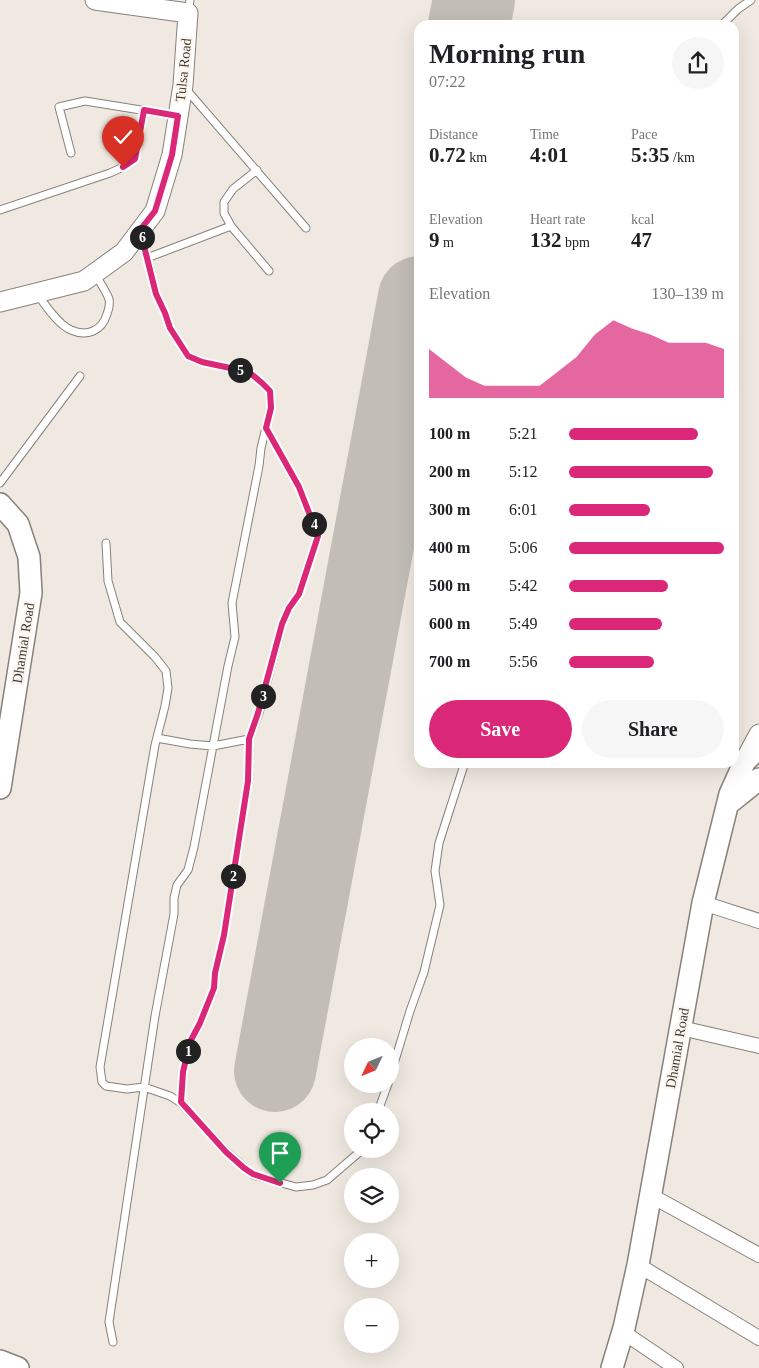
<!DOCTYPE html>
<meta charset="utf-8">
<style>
body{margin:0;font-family:"Times New Roman",serif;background:#f6f6f6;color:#202124;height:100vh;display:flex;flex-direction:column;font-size:19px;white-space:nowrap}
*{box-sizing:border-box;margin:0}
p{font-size:16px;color:#757577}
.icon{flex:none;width:28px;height:28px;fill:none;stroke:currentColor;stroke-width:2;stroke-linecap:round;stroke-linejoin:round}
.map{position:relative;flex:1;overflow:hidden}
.panel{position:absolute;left:414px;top:20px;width:325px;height:748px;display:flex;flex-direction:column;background:#fff;border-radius:15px;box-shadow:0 5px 20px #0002}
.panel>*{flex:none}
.needle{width:32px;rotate:227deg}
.tools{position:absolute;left:344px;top:1038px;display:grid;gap:10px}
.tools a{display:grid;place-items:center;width:55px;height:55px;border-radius:50%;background:#fff;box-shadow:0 5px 20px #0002;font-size:25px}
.pin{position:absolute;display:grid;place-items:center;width:42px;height:42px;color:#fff;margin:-51px -21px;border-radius:50% 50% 50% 0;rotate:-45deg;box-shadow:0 0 5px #0007}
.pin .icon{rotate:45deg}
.km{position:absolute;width:25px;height:25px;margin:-12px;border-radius:50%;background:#222;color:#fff;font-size:14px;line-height:25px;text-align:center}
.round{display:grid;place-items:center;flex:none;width:52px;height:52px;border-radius:26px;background:#f6f6f6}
.overview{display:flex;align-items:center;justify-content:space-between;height:85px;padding:0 15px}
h1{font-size:28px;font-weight:700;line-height:38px}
.metrics{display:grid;grid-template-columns:repeat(3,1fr);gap:8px;height:85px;padding:5px 15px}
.metrics div{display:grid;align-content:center}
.metrics b{font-size:21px;font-weight:700}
.metrics small{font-size:14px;font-weight:400}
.metrics p{font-size:14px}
.chart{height:140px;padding:10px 15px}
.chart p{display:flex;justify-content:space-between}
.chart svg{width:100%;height:90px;margin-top:5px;fill:#db2777;opacity:.7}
.cta{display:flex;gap:10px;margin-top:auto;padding:10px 15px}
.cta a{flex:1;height:58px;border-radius:30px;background:#db2777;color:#fff;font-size:20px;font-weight:700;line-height:58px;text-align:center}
.cta a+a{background:#f6f6f6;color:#202124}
ul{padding:0 15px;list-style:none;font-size:16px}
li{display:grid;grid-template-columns:80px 60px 1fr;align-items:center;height:38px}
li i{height:12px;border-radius:6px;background:#db2777}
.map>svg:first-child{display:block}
</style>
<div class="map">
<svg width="759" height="1368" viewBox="0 0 759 1368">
<rect width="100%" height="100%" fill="#efe9e1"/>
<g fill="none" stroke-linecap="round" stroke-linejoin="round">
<path stroke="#c2beb6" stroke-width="82" d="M 469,25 L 474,0
M 275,1071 L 419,297"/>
<g stroke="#87817a" stroke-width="9">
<path id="lane" d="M 188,12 L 190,0
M 722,25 L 738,9 L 751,0
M 185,88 L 306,228
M 71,153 L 59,107 L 85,101 L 178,116
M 0,210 L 110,173 L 123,167 L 135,159 L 144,111
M 231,226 L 224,213 L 224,202 L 233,189 L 257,170
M 147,258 L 231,226 L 269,271
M 37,293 C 44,304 59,325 71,330 C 87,337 102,331 107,314 C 109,309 110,304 109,299 C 106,291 100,283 96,275
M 0,483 L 80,376
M 106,543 L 108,581 L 120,622 L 155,657 L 166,671 L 168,688 L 165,706 L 155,745 L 100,1067 L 102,1082 L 106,1086 L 127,1089 L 144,1087 L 170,1096 L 181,1103 L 226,1151 L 253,1175 L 296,1187 L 313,1185 L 327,1180 L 363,1149
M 157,738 L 190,744 L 213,746 L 249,739
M 390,1077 L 410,1011 L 424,972 L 440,905 L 435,871 L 439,843 L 465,762
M 181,1103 L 183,1072 L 190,1043 L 200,1023 L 214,988 L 215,973 L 224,935 L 248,781 L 249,739 L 259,713 L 282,624 L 289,608 L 299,593 L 318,536 L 299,487 L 266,428
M 378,1111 L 388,1084
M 113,1342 L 109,1322 L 155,1016 L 174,914 L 174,898 L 177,885 L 188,870 L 194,847 L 228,666 L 235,637 L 232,603 L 259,466 L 261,448 L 271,407 L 270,391 L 262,383 L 249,372 L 202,362 L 188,356 L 170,328 L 165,313 L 156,294 L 142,235"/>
</g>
<g stroke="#87817a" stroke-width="16">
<path id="street" d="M 703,903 L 759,921
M 681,1028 L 759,1046
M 650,1195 L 759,1255
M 638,1265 L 759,1338
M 623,1332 L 676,1368"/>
</g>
<g stroke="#87817a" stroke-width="21">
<path id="secondary" d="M 0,302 L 84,281 L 124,252 L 155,211 L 172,155 L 183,85 L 188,13 L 95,0
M 745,760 L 759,734"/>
</g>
<g stroke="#87817a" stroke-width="24">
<path id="primary" d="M 0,504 L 18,524 L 29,557 L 31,593 L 0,788
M 728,804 L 759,779
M 0,1361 L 18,1368
M 612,1368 L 624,1328 L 638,1265 L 703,903 L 730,794 L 745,761 L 759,748"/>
</g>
<use href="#lane" stroke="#fff" stroke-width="7"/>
<use href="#street" stroke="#fff" stroke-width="14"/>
<use href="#secondary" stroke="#fff" stroke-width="19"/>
<use href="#primary" stroke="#fff" stroke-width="21"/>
</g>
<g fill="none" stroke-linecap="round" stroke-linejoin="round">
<g stroke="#fff" stroke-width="10">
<path id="route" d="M 123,167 L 135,159 L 144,110 L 178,116 L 172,155 L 155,211 L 140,230 L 156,294 L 165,313 L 170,328 L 188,356 L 202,362 L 249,372 L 262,383 L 270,391 L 271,408 L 266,428 L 299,487 L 318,536 L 299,594 L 289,608 L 282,624 L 258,713 L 249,739 L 248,781 L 224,935 L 215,973 L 214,988 L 200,1023 L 190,1042 L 183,1072 L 181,1102 L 226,1152 L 244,1168 L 253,1174 L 280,1183"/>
</g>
<use href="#route" stroke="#db2777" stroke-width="6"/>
</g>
<g text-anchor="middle" stroke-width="5" stroke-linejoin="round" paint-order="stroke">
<g font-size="14" fill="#3d3b38" stroke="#fdf6ee">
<text transform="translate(183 70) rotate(-84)" y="5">Tulsa Road</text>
<text transform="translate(23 643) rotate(-81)" y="5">Dhamial Road</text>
<text transform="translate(677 1048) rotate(-80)" y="5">Dhamial Road</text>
</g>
</g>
</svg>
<div class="tools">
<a><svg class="needle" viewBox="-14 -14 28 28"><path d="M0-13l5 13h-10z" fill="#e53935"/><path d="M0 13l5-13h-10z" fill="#757577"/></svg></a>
<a><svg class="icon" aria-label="locate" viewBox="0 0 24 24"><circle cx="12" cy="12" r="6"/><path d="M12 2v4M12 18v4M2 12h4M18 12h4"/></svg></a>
<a><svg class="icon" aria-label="layers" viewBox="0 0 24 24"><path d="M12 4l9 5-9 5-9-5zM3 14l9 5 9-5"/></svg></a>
<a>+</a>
<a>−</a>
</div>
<div class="pin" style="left:280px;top:1183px;background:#1e9e55"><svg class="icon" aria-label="arrive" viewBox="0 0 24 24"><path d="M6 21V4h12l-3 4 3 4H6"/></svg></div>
<div class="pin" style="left:123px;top:167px;background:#d93025"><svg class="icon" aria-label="check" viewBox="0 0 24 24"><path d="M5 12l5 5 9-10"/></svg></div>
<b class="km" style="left:188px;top:1051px">1</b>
<b class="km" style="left:233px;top:876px">2</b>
<b class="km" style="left:263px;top:696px">3</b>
<b class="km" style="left:314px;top:524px">4</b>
<b class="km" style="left:240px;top:370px">5</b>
<b class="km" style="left:142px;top:237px">6</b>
<section class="panel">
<div class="overview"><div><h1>Morning run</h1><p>07:22</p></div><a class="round"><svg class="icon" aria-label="share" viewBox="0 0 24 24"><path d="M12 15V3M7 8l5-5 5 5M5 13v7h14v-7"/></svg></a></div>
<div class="metrics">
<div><p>Distance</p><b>0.72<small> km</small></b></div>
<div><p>Time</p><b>4:01</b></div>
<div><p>Pace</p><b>5:35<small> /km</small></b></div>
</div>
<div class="metrics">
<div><p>Elevation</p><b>9<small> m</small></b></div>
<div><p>Heart rate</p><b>132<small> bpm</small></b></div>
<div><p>kcal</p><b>47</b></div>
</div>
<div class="chart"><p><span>Elevation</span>130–139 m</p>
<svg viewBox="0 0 160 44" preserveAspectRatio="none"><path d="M0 44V20L10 27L20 34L30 38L40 38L50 38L60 38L70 31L80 24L90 13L100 6L110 10L120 13L130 17L140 17L150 17L160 20V44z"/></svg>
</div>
<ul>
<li><b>100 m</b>5:21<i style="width:83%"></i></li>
<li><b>200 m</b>5:12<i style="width:93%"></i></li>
<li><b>300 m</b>6:01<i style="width:52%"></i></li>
<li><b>400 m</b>5:06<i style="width:100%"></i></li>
<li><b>500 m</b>5:42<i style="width:64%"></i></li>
<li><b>600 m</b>5:49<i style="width:60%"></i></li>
<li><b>700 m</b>5:56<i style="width:55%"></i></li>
</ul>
<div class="cta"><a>Save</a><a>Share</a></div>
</section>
</div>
